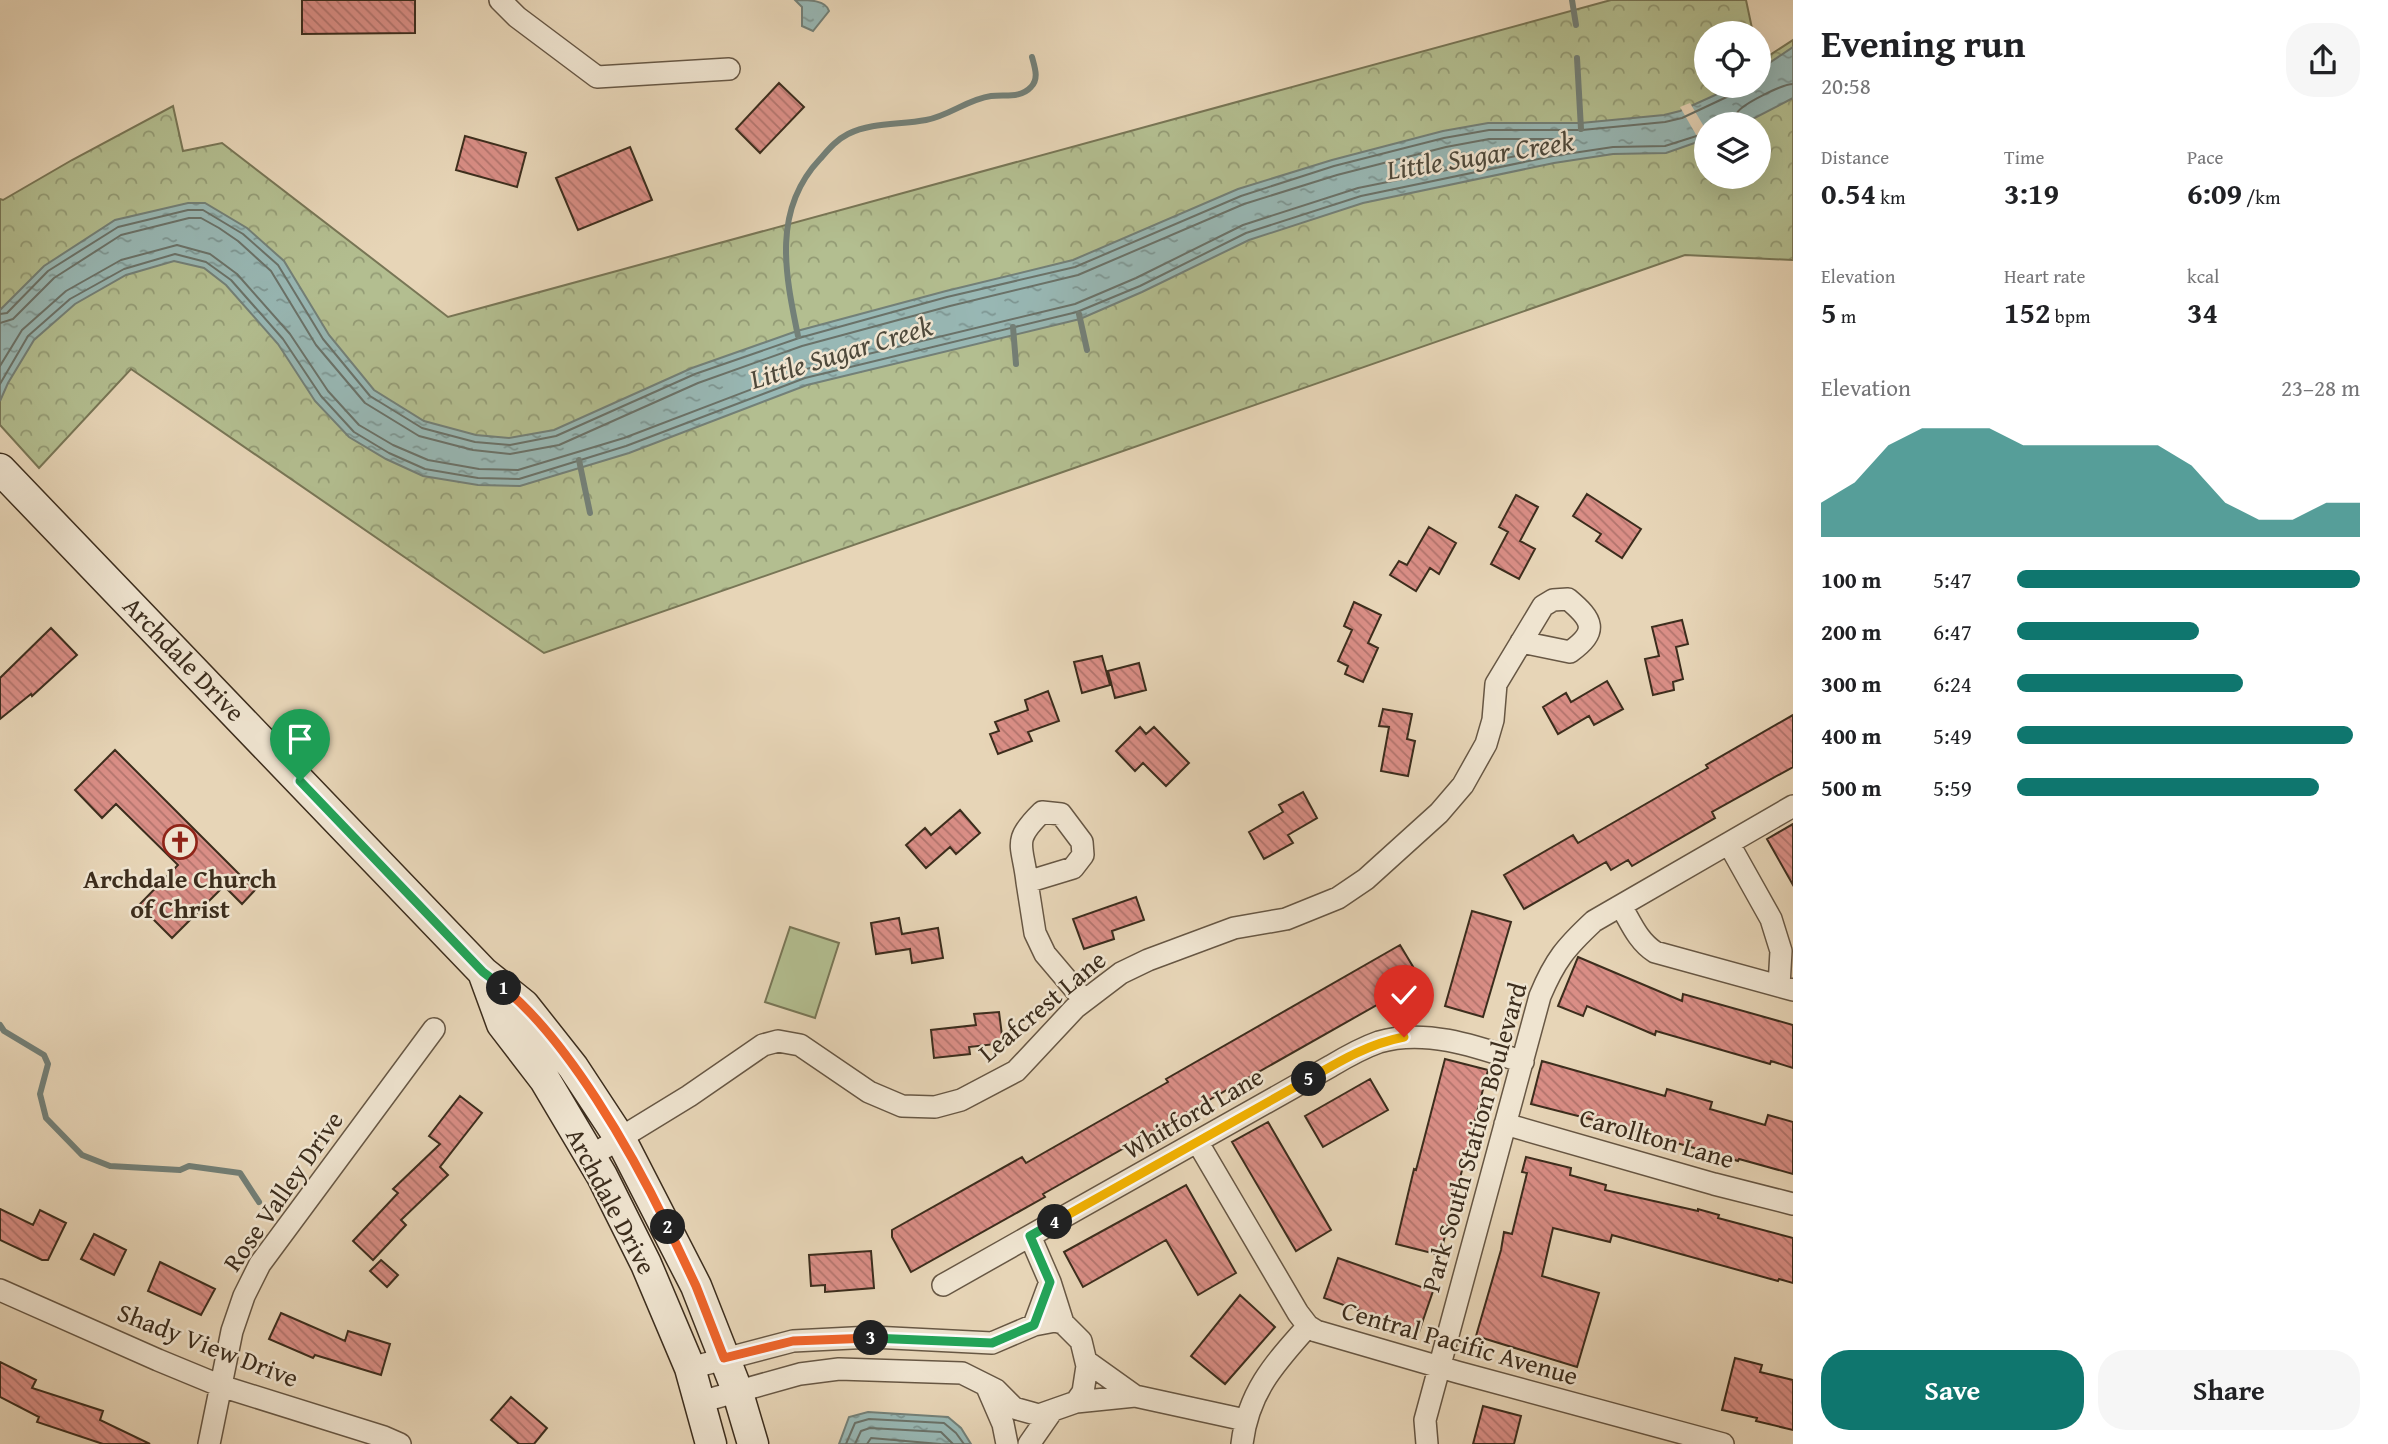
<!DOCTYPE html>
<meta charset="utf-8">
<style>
body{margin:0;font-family:"Gentium Book Plus",serif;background:#f6f6f6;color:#202124;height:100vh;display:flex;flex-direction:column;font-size:26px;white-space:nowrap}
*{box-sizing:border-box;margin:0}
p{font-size:23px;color:#757577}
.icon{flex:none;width:38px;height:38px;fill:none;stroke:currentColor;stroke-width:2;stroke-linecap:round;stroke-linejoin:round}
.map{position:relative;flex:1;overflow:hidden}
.panel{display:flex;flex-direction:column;background:#fff;width:595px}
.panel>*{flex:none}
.fabs{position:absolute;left:1694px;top:21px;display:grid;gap:14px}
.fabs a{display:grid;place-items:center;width:77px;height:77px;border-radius:50%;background:#fff;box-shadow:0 7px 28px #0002;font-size:35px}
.pin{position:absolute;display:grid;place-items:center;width:60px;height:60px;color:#fff;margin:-72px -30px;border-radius:50% 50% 50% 0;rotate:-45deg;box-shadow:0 0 7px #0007}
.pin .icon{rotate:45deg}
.km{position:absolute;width:35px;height:35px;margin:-18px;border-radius:50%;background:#222;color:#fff;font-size:19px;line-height:35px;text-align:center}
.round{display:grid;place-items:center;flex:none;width:74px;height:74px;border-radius:28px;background:#f6f6f6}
.head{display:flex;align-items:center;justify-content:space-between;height:119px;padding:0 28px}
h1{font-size:38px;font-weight:600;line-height:52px}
.figures{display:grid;grid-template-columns:repeat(3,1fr);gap:10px;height:119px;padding:7px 28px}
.figures div{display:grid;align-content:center}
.figures b{font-size:30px;font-weight:600}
.figures small{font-size:19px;font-weight:400}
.figures p{font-size:19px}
.chart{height:196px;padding:14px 28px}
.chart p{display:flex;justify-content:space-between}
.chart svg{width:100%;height:126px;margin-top:7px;fill:#0f766e;opacity:.7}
.primary-button{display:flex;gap:14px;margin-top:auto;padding:14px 28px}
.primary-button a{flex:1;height:80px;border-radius:28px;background:#0f766e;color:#fff;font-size:28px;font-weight:600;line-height:80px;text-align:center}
.primary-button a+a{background:#f6f6f6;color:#202124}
ul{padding:0 28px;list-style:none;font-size:23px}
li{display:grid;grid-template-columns:112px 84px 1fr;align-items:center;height:52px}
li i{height:18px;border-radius:9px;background:#0f766e}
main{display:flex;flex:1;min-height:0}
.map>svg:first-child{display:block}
</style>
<main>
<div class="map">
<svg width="1793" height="1444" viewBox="0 0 1793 1444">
<defs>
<pattern id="park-crowns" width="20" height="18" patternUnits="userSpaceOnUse" patternTransform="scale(1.75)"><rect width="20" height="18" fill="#b3be90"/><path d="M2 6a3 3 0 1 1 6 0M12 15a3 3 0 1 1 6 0" fill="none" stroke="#939b75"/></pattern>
<pattern id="water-ripples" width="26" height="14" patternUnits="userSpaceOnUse" patternTransform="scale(1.75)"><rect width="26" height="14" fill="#98b8b5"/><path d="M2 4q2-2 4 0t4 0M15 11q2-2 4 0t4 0" fill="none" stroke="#7d9693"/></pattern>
<pattern id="building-back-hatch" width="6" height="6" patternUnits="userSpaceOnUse" patternTransform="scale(1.75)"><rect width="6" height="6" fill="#da8e86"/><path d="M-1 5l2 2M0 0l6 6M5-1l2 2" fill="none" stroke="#b2746d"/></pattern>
</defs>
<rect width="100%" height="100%" fill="#e7d5b7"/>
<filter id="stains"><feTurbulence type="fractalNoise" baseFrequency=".00286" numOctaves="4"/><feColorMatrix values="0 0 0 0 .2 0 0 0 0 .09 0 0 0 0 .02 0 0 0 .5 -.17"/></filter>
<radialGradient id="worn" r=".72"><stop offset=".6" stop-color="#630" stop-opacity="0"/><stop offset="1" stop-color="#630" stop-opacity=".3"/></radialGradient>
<path fill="url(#park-crowns)" stroke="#787656" stroke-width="2" fill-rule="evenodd" d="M 1611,0 L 1746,0 L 1753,33 L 1706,33 L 1706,86 L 1759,86 L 1759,62 L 1793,40 L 1793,260 L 1685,255 L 544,653 L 131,369 L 39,468 L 0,425 L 0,199 L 3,200 L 72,160 L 173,106 L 183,151 L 222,143 L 448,317 ZM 1706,124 L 1759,124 L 1759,177 L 1706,177 Z"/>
<path fill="#b3be90" stroke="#787656" stroke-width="2" d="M 790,927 L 839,943 L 815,1018 L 765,1002 Z"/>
<path fill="url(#water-ripples)" stroke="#738078" stroke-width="2" d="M 795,0 C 809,0 826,0 829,11 L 813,31 L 802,26 L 802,7 Z
M 1793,47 L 1793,98 L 1743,124 L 1706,124 L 1706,139 L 1666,153 L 1613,154 L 1554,163 L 1363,203 L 1249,240 L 1142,292 L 1080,319 L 807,385 L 629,453 L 520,486 L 478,485 L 423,476 L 386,459 L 349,437 L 315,401 L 278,344 L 226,285 L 204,268 L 174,261 L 126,275 L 75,304 L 34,340 L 8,383 L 0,401 L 0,310 L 44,266 L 115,220 L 188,203 L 205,203 L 247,228 L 284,261 L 329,335 L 374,390 L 424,421 L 476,435 L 509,438 L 554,430 L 692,368 L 797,331 L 946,291 L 1073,260 L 1238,189 L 1332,160 L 1443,131 L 1488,123 L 1581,123 L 1664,115 L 1680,111 L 1735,86 L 1759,86 L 1759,70 Z
M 868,1412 L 948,1417 L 961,1428 L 971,1444 L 839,1444 L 849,1417 Z"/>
<path fill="#e7d5b7" d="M 1690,103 L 1706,130 L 1706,143 L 1702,145 L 1680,107 Z"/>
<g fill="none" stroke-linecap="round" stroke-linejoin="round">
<path stroke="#6a7269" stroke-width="2" d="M 1734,124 C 1734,119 1734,118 1737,113 C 1742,104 1783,84 1793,84
M 0,314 L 7,313 L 48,271 L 118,227 L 188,210 L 203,210 L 243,234 L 278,265 L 323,339 L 370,396 L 422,428 L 475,442 L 510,445 L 556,436 L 695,374 L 799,338 L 947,297 L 1075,267 L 1241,196 L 1334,166 L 1444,138 L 1489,130 L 1582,130 L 1665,122 L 1682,118 L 1731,95 L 1735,91 L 1735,86
M 0,323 L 13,319 L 54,278 L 121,235 L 189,218 L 201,218 L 219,228 L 238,241 L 271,271 L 316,345 L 365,403 L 419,436 L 473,450 L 510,454 L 559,445 L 698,383 L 802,346 L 950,306 L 1078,275 L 1244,204 L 1337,175 L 1446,147 L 1489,139 L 1564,139 L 1567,142 L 1565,146 L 1358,188 L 1243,225 L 1136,278 L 1075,304 L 802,370 L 624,438 L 518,470 L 479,469 L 428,460 L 393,445 L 359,425 L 328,391 L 290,334 L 237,274 L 210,254 L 177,245 L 121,260 L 66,291 L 22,330 L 0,366
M 0,384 L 28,336 L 70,299 L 124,269 L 175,254 L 206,262 L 231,280 L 283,339 L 321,396 L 354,432 L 389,453 L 425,469 L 478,478 L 519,479 L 626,446 L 805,378 L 1077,312 L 1140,286 L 1246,233 L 1361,196 L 1553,156 L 1613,147 L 1665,146 L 1706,133
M 846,1444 L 855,1423 L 869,1419 L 944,1423 L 956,1433 L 964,1444
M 855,1444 L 861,1431 L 870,1428 L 941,1432 L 953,1444
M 867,1444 L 871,1438 L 940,1444"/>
<path stroke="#738078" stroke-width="6" d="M 1572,0 L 1576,25
M 1577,58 L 1581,129
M 1079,314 L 1087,350
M 1013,327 L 1016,364
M 798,336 C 785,273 772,210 820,159 C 828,150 836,140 848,134 C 872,122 900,125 926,120 C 949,116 968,99 991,96 C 1005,94 1020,99 1031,87 C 1039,79 1035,68 1032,57
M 579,460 L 590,513
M 0,1025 L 4,1031 L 44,1055 L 48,1064 L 40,1094 L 46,1118 L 82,1155 L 110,1166 L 180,1170 L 189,1166 L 240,1173 L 259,1202"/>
</g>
<path fill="url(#building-back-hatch)" stroke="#3c2d1d" stroke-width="2" d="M 302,0 L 415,0 L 415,33 L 302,34 Z
M 779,83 L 804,107 L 760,153 L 736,129 Z
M 465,136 L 526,153 L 517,187 L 456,170 Z
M 630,147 L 652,200 L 578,230 L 556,178 Z
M 1587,494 L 1641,529 L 1622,558 L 1596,541 L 1601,534 L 1573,516 Z
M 1516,495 L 1538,507 L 1520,541 L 1535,549 L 1519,579 L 1491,564 L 1508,532 L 1499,527 Z
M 1429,527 L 1456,543 L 1439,574 L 1430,568 L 1416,591 L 1390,575 L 1399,561 L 1407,565 Z
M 1354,602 L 1381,615 L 1368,643 L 1378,648 L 1363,682 L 1345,674 L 1348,666 L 1338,661 L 1352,630 L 1344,626 Z
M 1682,620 L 1688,644 L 1676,647 L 1683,679 L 1673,682 L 1674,690 L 1653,695 L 1645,659 L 1659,656 L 1652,627 Z
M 51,628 L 77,655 L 32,696 L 31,694 L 0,719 L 0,678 Z
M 1102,656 L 1110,685 L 1082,693 L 1074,662 Z
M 1139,663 L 1146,690 L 1115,698 L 1108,671 Z
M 1607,681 L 1623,709 L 1594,725 L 1589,716 L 1558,734 L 1543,707 L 1566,693 L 1571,702 Z
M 1048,691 L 1059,721 L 1028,732 L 1032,741 L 998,754 L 990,734 L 999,731 L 995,722 L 1028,710 L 1025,700 Z
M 1383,709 L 1412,714 L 1407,739 L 1415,741 L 1408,776 L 1381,771 L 1389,727 L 1379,726 Z
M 1793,715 L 1793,767 L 1712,812 L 1715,818 L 1632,866 L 1628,860 L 1611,870 L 1606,862 L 1524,909 L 1504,875 L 1573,835 L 1578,843 L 1708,768 L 1706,765 Z
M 1140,727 L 1146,734 L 1154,727 L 1189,763 L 1166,786 L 1143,763 L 1135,771 L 1116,751 Z
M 115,750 L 255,890 L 242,904 L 224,886 L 172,938 L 139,905 L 178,865 L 116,804 L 102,818 L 75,790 Z
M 1303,792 L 1317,818 L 1288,835 L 1293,843 L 1264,859 L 1249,832 L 1283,812 L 1279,805 Z
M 960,810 L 980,833 L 956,854 L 950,847 L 926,868 L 906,845 L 925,828 L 931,835 Z
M 1793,824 L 1793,885 L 1767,839 Z
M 1136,897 L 1144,920 L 1112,931 L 1114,939 L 1084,949 L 1073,919 Z
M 1472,911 L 1511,922 L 1483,1017 L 1445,1006 Z
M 899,918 L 902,934 L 938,928 L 943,958 L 912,963 L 910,949 L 876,954 L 871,923 Z
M 1400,945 L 1421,980 L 1043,1194 L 1045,1197 L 911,1272 L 892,1237 L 892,1230 L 1022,1157 L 1026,1163 L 1168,1082 L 1166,1079 Z
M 1578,957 L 1682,1001 L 1683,994 L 1793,1025 L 1793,1068 L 1771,1061 L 1770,1064 L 1656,1031 L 1655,1035 L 1587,1006 L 1583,1016 L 1558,1006 Z
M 999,1012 L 1003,1043 L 969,1047 L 970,1054 L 934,1058 L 931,1030 L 976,1025 L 974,1014 Z
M 1445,1059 L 1488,1070 L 1440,1255 L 1396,1244 L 1414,1169 L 1416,1170 Z
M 1542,1061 L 1665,1096 L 1667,1089 L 1712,1102 L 1710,1109 L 1765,1125 L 1768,1115 L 1793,1122 L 1793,1174 L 1739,1159 L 1738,1161 L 1629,1129 L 1531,1104 Z
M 1370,1079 L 1388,1110 L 1323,1147 L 1305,1116 Z
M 460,1096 L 482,1113 L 440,1167 L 448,1175 L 401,1220 L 406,1225 L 373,1260 L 353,1241 L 398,1193 L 393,1189 L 440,1144 L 429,1136 Z
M 1268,1122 L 1331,1230 L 1296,1251 L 1232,1142 Z
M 1526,1157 L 1571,1168 L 1570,1175 L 1606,1185 L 1605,1190 L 1698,1211 L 1698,1209 L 1719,1215 L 1718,1218 L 1793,1238 L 1793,1283 L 1779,1279 L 1778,1281 L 1612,1235 L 1610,1242 L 1553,1228 L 1542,1276 L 1599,1293 L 1577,1367 L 1476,1336 L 1501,1250 L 1504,1232 L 1512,1234 L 1527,1173 L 1522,1172 Z
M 1186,1185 L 1236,1273 L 1198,1295 L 1166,1240 L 1083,1287 L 1064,1252 Z
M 0,1209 L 33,1225 L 40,1210 L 66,1223 L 48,1260 L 42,1260 L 0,1240 Z
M 94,1234 L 126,1250 L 114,1275 L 81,1259 Z
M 871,1251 L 874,1288 L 825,1292 L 825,1285 L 811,1286 L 809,1255 Z
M 1338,1258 L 1433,1291 L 1419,1332 L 1324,1298 Z
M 381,1260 L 398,1275 L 387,1287 L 370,1271 Z
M 160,1262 L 215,1289 L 201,1315 L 148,1291 Z
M 1240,1295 L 1275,1327 L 1225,1384 L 1191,1356 Z
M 281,1313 L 345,1341 L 348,1331 L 390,1344 L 381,1375 L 315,1355 L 313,1358 L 269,1339 Z
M 1735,1358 L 1762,1365 L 1760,1372 L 1793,1380 L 1793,1430 L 1756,1421 L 1757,1418 L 1722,1410 Z
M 0,1362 L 36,1380 L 32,1388 L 103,1411 L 100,1420 L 150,1444 L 103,1444 L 37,1422 L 39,1417 L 0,1397 Z
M 511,1397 L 547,1428 L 534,1444 L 519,1444 L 491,1420 Z
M 1483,1406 L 1521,1416 L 1514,1444 L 1473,1444 Z"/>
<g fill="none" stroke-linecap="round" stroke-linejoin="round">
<g stroke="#675744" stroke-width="24">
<path id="street" d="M 500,0 L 517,17 L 597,77 L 729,69
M 1729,844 L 1771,919 L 1781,951 L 1779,986
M 1027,882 L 1073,868 L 1083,855 L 1082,842 L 1061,814 L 1042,812 C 1011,842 1023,844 1027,882 L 1035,933 L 1045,954 L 1084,1000
M 1621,906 C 1631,923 1638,941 1655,952 L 1793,990
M 1505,1124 L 1714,1184 L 1793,1204
M 1198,1143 L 1298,1313 L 1308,1326 L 1316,1331 L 1457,1372 L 1723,1444
M 591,1156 L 689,1096 L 763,1045 L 778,1041 L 800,1045 L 869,1092 L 902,1106 L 935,1107 L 961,1100 L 1016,1071 L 1075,1008 L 1121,973 L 1148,960 L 1234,928 L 1286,919 L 1338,898 L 1366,879 L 1439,813 L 1463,785 L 1486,744 L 1493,720 L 1496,684 L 1543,606 L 1553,600 L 1568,599 C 1593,620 1599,631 1570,652 L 1521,642
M 1030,1236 L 1050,1282
M 943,1285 L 1331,1066 C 1346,1057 1362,1048 1379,1042 C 1426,1028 1478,1047 1523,1062
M 0,1290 L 158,1360 L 221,1386 L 384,1437 L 400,1444
M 1034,1325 L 1050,1282 L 1063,1323
M 690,1368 L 793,1341 L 872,1337 L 992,1343 L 1034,1325 L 1055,1321 L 1063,1323 L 1081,1341 L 1087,1366 L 1083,1392 L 1076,1402 L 1039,1415 L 1014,1408 L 996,1390 L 962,1373 L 839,1369 L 800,1374 L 700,1402
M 987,1387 L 1003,1424 L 1007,1444
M 1135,1396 L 1245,1420
M 1076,1402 L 1135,1396 L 1086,1361
M 209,1444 L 232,1331 L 244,1296 L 260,1264 L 434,1029
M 1029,1444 L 1052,1411
M 1242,1444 C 1248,1392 1275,1363 1308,1326
M 1427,1444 L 1425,1420 L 1540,996 C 1555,960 1566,947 1594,921 L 1793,806"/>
</g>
<g stroke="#3c2d1d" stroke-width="33">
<path id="secondary" d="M 0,469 L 483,972 L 524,1005 L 573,1067 L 621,1140 L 696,1286 L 737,1390 L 753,1444
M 483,972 L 502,1024 L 545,1080 L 602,1176 L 646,1264 L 690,1368 L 711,1444"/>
</g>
<use href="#street" stroke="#efe4d0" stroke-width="21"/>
<use href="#secondary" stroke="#efe4d0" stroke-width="30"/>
</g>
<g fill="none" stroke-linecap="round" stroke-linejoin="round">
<g stroke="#fff" stroke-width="14">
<path id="split-1" d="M 300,781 L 483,972 L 504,988"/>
</g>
<g stroke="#fff" stroke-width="14">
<path id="split-2" d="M 504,988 C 569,1042 631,1151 668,1227"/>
</g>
<g stroke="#fff" stroke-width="14">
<path id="split-3" d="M 668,1227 L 696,1286 L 724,1358 L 793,1341 L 871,1338"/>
</g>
<g stroke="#fff" stroke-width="14">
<path id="split-4" d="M 871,1338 L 992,1343 L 1034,1325 L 1050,1282 L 1030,1236 L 1055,1222"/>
</g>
<g stroke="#fff" stroke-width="14">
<path id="split-5" d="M 1055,1222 L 1309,1079"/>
</g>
<g stroke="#fff" stroke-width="14">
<path id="split-6" d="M 1309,1079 C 1340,1061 1368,1044 1404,1037"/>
</g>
<use href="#split-1" stroke="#22a559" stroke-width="9"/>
<use href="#split-2" stroke="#f0652b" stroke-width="9"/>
<use href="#split-3" stroke="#f0652b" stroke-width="9"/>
<use href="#split-4" stroke="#22a559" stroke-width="9"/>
<use href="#split-5" stroke="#f5b400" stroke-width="9"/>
<use href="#split-6" stroke="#f5b400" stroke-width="9"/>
</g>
<defs>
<g id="church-ring" transform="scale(1.75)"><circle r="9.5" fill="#efe4d0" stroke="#8f2418" stroke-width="1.5"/><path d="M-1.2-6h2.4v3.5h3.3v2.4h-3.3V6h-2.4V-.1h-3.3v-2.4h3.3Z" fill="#8f2418"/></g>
</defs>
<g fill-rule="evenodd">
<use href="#church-ring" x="180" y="842"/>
</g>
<g text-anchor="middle" stroke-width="5" stroke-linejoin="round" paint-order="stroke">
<g font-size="26" fill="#3c2d1d" stroke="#efe4d0">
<text transform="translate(184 659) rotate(46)" y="9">Archdale Drive</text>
<text transform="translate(1042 1006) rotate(-40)" y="9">Leafcrest Lane</text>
<text transform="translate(1193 1113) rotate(-30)" y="9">Whitford Lane</text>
<text transform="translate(1474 1137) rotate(-74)" y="9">Park South Station Boulevard</text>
<text transform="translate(1657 1138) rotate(16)" y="9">Carollton Lane</text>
<text transform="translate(283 1191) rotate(-55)" y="9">Rose Valley Drive</text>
<text transform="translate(611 1201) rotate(62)" y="9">Archdale Drive</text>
<text transform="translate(1460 1343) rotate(16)" y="9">Central Pacific Avenue</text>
<text transform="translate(208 1345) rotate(21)" y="9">Shady View Drive</text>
</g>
<g font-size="26" font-weight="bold" fill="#3c2d1d" stroke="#efe4d0">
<text x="180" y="888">Archdale Church<tspan x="180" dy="30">of Christ</tspan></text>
</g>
<g font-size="28" font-style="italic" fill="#4e493b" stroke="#efe4d0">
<text transform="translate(1480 155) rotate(-9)" y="10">Little Sugar Creek</text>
<text transform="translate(841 352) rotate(-17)" y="10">Little Sugar Creek</text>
</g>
</g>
<rect width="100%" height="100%" filter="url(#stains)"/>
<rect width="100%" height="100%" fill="url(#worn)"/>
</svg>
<div class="fabs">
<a><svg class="icon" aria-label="locate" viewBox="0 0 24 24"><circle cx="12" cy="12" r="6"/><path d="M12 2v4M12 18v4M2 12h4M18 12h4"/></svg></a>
<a><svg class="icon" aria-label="layers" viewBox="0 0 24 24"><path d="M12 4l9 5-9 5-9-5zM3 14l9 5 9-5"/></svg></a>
</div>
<div class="pin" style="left:300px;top:781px;background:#1e9e55"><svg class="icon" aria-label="arrive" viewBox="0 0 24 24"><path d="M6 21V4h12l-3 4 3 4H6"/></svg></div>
<div class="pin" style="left:1404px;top:1037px;background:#d93025"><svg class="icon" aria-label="check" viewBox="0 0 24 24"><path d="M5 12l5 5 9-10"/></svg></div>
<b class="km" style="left:504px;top:988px">1</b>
<b class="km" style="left:668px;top:1227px">2</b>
<b class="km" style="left:871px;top:1338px">3</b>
<b class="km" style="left:1055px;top:1222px">4</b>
<b class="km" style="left:1309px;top:1079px">5</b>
</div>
<section class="panel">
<div class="head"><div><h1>Evening run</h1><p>20:58</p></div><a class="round"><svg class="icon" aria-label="share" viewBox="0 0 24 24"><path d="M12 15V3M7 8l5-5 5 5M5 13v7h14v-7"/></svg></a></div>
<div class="figures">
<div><p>Distance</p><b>0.54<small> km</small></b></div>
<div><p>Time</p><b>3:19</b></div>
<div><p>Pace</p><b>6:09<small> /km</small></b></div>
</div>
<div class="figures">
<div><p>Elevation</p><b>5<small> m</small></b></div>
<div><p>Heart rate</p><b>152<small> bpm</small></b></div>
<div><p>kcal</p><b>34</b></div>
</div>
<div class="chart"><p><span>Elevation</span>23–28 m</p>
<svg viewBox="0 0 160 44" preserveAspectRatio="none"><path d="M0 44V32L10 25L20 12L30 6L40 6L50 6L60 12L70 12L80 12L90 12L100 12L110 19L120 32L130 38L140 38L150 32L160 32V44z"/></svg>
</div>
<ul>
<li><b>100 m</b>5:47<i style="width:100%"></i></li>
<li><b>200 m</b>6:47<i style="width:53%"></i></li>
<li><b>300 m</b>6:24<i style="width:66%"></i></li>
<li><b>400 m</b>5:49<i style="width:98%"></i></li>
<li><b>500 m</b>5:59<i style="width:88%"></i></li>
</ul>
<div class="primary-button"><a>Save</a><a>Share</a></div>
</section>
</main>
